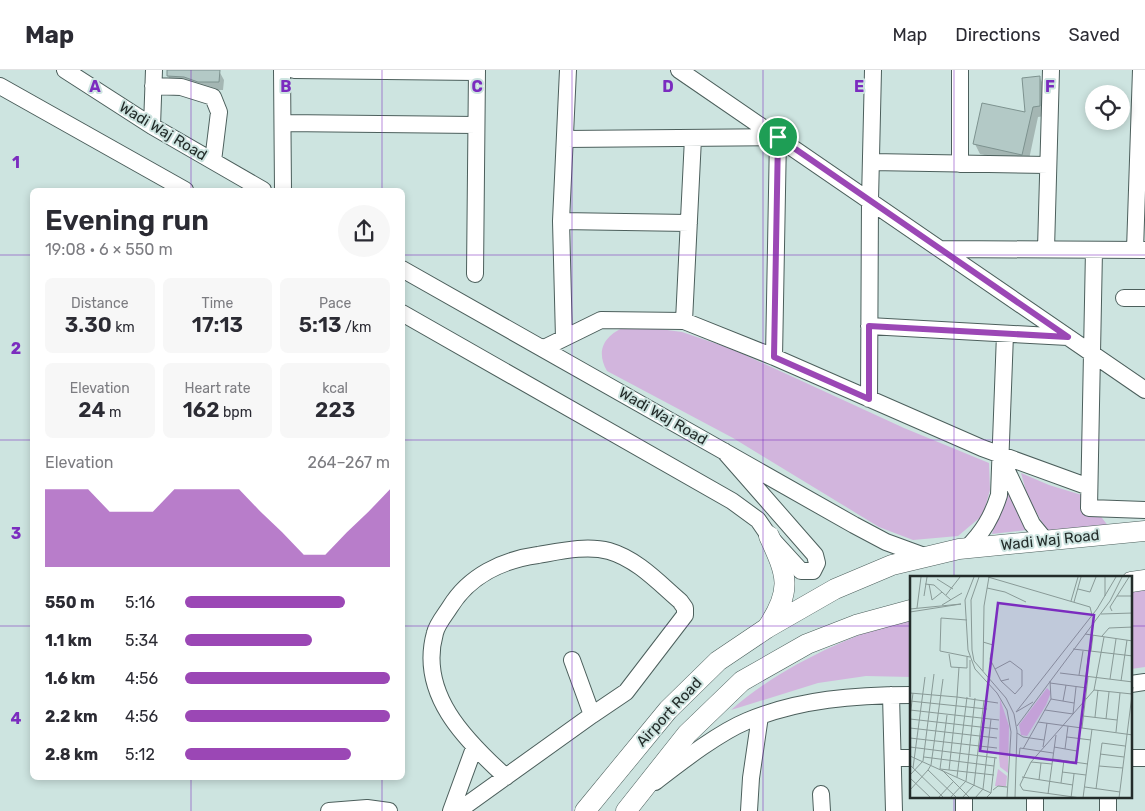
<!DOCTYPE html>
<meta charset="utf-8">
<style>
body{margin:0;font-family:Rubik,sans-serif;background:#f7f7f7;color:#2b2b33;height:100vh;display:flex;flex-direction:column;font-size:19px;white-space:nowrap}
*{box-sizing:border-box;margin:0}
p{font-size:16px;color:#7c7c81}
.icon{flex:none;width:28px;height:28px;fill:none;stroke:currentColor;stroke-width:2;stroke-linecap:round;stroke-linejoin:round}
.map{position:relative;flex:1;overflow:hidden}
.sheet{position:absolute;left:30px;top:118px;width:375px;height:592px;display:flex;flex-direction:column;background:#fff;border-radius:8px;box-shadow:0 2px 8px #0003}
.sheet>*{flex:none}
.buttons{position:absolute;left:1085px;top:15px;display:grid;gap:10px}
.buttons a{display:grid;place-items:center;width:45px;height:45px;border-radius:50%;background:#fff;box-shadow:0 2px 8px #0003;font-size:25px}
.pin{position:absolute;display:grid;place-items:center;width:42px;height:42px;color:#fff;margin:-21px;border:2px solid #fff;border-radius:50%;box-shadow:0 1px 5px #0007}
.round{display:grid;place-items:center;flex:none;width:52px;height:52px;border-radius:26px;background:#f7f7f7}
.head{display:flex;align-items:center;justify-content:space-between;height:85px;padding:0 15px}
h1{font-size:28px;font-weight:600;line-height:38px}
.stats{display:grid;grid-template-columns:repeat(3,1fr);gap:8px;height:85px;padding:5px 15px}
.stats div{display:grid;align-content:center;border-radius:8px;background:#f7f7f7;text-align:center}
.stats b{font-size:21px;font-weight:600}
.stats small{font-size:14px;font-weight:400}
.stats p{font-size:14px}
.chart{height:140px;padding:10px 15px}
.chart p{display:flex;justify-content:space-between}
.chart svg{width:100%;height:90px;margin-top:5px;fill:#9b47b5;opacity:.7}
ul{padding:0 15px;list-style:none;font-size:16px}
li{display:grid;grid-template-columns:80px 60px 1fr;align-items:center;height:38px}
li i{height:12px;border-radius:6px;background:#9b47b5}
header{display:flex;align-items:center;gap:30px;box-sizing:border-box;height:70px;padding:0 25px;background:#fff;border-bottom:1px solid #e1e1e2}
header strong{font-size:24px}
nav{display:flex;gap:28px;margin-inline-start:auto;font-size:18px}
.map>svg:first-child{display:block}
</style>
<header>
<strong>Map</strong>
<nav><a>Map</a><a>Directions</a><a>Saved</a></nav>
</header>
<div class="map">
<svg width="1145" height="741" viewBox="0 0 1145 741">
<rect width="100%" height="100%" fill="#cde4e0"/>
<path fill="#d2b5dd" d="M 630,255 L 682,262 L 732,279 L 904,358 L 989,393 L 990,420 L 983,445 L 958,466 L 913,470 L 879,457 L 733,368 L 607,301 C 594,278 607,263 630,255 Z
M 1021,403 L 1049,415 L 1085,426 L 1109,457 L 1047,461 L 1028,428 Z
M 1009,408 L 1015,435 L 1027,460 L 992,464 Z
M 1145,519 L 1145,597 L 1131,599 L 1131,520 Z
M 911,546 L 911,607 L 866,606 L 818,613 L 731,640 C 781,596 848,567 911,546 Z"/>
<path fill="#0003" d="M 169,0 L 219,1 L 224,10 L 223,20 L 204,20 L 173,15 L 168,6 Z
M 1040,8 L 1045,18 L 1045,46 L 1038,47 L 1028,94 L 980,84 L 975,74 L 1027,44 Z"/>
<path fill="#b3c9c6" stroke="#7d928f" d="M 167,0 L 220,0 L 219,12 L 198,12 L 184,7 L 167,6 Z
M 1040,6 L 1040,36 L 1033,37 L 1022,85 L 973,74 L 982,33 L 1025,42 L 1022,8 Z"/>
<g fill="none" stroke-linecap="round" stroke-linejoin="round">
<g stroke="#4c5f5c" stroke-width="18">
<path id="minor" d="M 65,0 L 152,56 L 263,120
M 282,0 L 283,120
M 294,0 L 477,2
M 679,0 L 1145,320
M 0,16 L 185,120
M 153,16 L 181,17 L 213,27 L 219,42 L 213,91
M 283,53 L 476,55
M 152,56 L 154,0
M 565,69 L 778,67 L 774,287
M 871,92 L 1048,95
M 960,94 L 960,0
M 561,151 L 689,153
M 940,179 L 1145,180
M 1046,179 L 1051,0
M 1094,180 L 1089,438 L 1145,440
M 1135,180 L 1141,0
M 402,199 L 854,455 L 886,472 L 927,487
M 475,204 L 477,0
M 1124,228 L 1145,228
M 402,243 L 732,431 L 758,450 L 769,466 L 801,501 L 813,501 L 817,493 L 815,485 L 724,381
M 684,251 L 693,68
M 869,256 L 1068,267
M 564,268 L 561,151 L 568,0
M 544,278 L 601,250 L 684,251 L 774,287 L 982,378 L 1089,417
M 869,329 L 870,130 L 873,0
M 1001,388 L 1032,454 L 1046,471
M 967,478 C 983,462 992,447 999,425 L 1005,264
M 1131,614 L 1145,612
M 891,625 L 894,741
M 893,688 L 911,688
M 1131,688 L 1145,688
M 506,707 C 465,670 418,623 435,563 C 437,554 445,545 450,537 C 469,506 502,490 538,485 C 561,481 587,475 609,481 C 637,489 659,513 680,531 L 685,538 L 685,545 L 626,622 L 592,645
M 655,712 C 681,692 718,663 747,651 C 799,629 856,625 911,625
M 821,724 L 822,741
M 964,727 L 964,741
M 1035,727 L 1035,741
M 1108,727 L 1108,741
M 329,741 L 367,738 L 389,741
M 451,741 L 474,678
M 458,741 L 592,645 L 572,590
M 749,741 L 751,708 L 760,646"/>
</g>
<g stroke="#4c5f5c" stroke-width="21">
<path id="major" d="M 1131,512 L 1145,510
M 767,558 C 793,520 787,505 769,466
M 585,741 L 668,640 L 718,591 L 767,558 L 835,519 L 892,495 L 959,479 L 1145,461
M 626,741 L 687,664 L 742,611 L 807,574 L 856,555 L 911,540"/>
</g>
<use href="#minor" stroke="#fff" stroke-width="16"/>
<use href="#major" stroke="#fff" stroke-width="20"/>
</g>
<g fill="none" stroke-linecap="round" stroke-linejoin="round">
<g stroke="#fff" stroke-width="10">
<path id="route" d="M 778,67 L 1068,267 L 869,256 L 869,329 L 774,287 Z"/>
</g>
<use href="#route" stroke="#9b47b5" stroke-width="6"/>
</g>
<path fill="none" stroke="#7b2cbf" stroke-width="1" stroke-opacity="0.55" d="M 191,0 L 191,120M 382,0 L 382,120M 572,0 L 572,741M 763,0 L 763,741M 954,0 L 954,507M 0,185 L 32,185M 402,185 L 1145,185M 0,370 L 32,370M 402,370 L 1145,370M 0,556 L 32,556M 402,556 L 911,556M 1131,556 L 1145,556M 191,708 L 191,741M 382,708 L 382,741M 954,727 L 954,741"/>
<g text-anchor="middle" stroke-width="4" stroke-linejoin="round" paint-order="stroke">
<g font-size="15" fill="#232c2a" stroke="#cde4e0">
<text transform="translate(163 61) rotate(31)" y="5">Wadi Waj Road</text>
<text transform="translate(663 346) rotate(30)" y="5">Wadi Waj Road</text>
<text transform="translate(1050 470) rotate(-6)" y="5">Wadi Waj Road</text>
<text transform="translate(669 642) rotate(-47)" y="5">Airport Road</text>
</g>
</g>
<g transform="translate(910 506)">
<rect width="222" height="222" fill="#cde4e0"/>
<path d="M 137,112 L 141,116 L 136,129 L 117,160 L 111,159 L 109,149 ZM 90,123 L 99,150 L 98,197 L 90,191 L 89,182 ZM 88,193 L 97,200 L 96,210 L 85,210 Z" fill="#d2b5dd"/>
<path fill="none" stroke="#899a97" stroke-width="1" d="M 64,1 L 55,24 L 58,74 L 65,93 L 87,117 L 97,134 L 101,156 L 97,222M 69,1 L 61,24 L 62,74 L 64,85 L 96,122 L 104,138 L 107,155 L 105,222M 78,1 L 180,31 L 182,39M 27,3 L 43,13M 15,8 L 24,9 L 41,24M 19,8 L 22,24 L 32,16M 77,12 L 95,16 L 116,26M 168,13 L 180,16 L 186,1M 36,19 L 50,1M 14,20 L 17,1M 195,20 L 195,1M 207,20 L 223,20M 161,25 L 168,1M 164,26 L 171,1M 32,29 L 52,17M 7,32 L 11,1M 0,33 L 51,28 L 0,36M 202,35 L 200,31 L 219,1M 191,38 L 223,37M 57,44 L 31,42 L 30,75 L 60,81M 175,58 L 223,65M 192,60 L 199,52 L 223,51M 73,66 L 83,69 L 80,83 L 91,105 L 99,103M 163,73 L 223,80M 181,75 L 183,59M 39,78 L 41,91 L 57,92 L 57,81M 49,91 L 47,121 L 88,127M 85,93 L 100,85 L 112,94 L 112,110 L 105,118 L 91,105M 73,95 L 74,30 L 79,1M 150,97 L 223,106M 169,99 L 173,75M 176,100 L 179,75M 200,103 L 206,63M 211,105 L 217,64M 140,107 L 177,112M 184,114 L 222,118M 0,117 L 47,121 L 39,194M 60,121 L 60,84M 141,123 L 164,127M 0,125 L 77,133M 153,125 L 156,109M 123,126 L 106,136 L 187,33 L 206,1M 0,134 L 89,144M 135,134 L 163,138 L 166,111M 37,139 L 30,193 L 84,199M 173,140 L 207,144M 0,141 L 3,117M 185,141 L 188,114M 0,143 L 88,153M 196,143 L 199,116M 128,146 L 223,159M 107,150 L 200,25 L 212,1M 0,152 L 87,162M 172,152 L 178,101M 206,156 L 210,117M 107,157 L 113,161 L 134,164M 157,161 L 181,164M 0,162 L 87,172M 0,171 L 87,182M 133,171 L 137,147M 144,171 L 167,175M 113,173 L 141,123 L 140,105M 155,173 L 158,150M 190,178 L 214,181M 0,180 L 81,217 L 76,222M 14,181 L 84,190 L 85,181M 109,181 L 110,172 L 143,177M 143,183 L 178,188M 121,186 L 142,188M 166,186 L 169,163M 0,189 L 34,222M 189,190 L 213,192M 3,192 L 15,101M 18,194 L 21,189 L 33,103M 32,194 L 60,222M 152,196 L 176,199M 1,198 L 13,185 L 24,98M 47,201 L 57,121M 112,201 L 163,209M 0,202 L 21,222M 129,204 L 131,187M 151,207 L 154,184M 175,211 L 210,216M 186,213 L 192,167 L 215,170M 0,214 L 18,194 L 47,222M 83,214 L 88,210 L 97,211M 81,217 L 84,190M 138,218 L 146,159M 28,222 L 43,206M 40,222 L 56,205 L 65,122M 52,222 L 64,209 L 74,124M 65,222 L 73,213 L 81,143M 161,222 L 164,198M 171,222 L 113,214 L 110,209 L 121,186 L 184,114 L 194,61M 173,222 L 182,153M 209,222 L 223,111"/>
<path fill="#7b2cbf" fill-opacity="0.15" stroke="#7b2cbf" stroke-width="2.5" d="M 88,27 L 184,39 L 166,187 L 70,175 Z"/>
<rect width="222" height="222" fill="none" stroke="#232c2a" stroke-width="2.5"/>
</g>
<g font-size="16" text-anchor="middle" font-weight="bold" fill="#7b2cbf" stroke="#cde4e0" stroke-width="4" stroke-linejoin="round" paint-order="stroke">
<text x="95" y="22">A</text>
<text x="286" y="22">B</text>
<text x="477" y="22">C</text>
<text x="668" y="22">D</text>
<text x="859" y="22">E</text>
<text x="1050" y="22">F</text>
<text x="16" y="98">1</text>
<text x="16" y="284">2</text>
<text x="16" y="469">3</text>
<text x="16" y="654">4</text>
</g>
</svg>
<div class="buttons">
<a><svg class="icon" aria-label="locate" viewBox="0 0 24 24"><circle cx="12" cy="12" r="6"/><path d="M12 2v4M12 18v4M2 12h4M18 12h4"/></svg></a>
</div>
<div class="pin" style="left:778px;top:67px;background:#1e9e55"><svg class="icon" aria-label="arrive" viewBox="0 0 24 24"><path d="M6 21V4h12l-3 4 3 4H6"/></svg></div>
<section class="sheet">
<div class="head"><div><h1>Evening run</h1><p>19:08 · 6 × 550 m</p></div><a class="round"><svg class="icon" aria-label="share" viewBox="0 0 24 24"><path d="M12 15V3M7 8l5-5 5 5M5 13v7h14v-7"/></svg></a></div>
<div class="stats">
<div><p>Distance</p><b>3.30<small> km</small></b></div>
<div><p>Time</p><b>17:13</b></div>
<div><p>Pace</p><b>5:13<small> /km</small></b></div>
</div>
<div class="stats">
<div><p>Elevation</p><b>24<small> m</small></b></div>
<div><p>Heart rate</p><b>162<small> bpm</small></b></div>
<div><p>kcal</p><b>223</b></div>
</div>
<div class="chart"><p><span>Elevation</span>264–267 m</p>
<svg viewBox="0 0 160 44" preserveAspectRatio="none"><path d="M0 44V6L10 6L20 6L30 17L40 17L50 17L60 6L70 6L80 6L90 6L100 17L110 27L120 38L130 38L140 27L150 17L160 6V44z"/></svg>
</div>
<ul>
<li><b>550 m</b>5:16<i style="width:78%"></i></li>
<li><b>1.1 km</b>5:34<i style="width:62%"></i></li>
<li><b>1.6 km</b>4:56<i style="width:100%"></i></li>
<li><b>2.2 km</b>4:56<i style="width:100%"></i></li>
<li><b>2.8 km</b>5:12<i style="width:81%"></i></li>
</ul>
</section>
</div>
